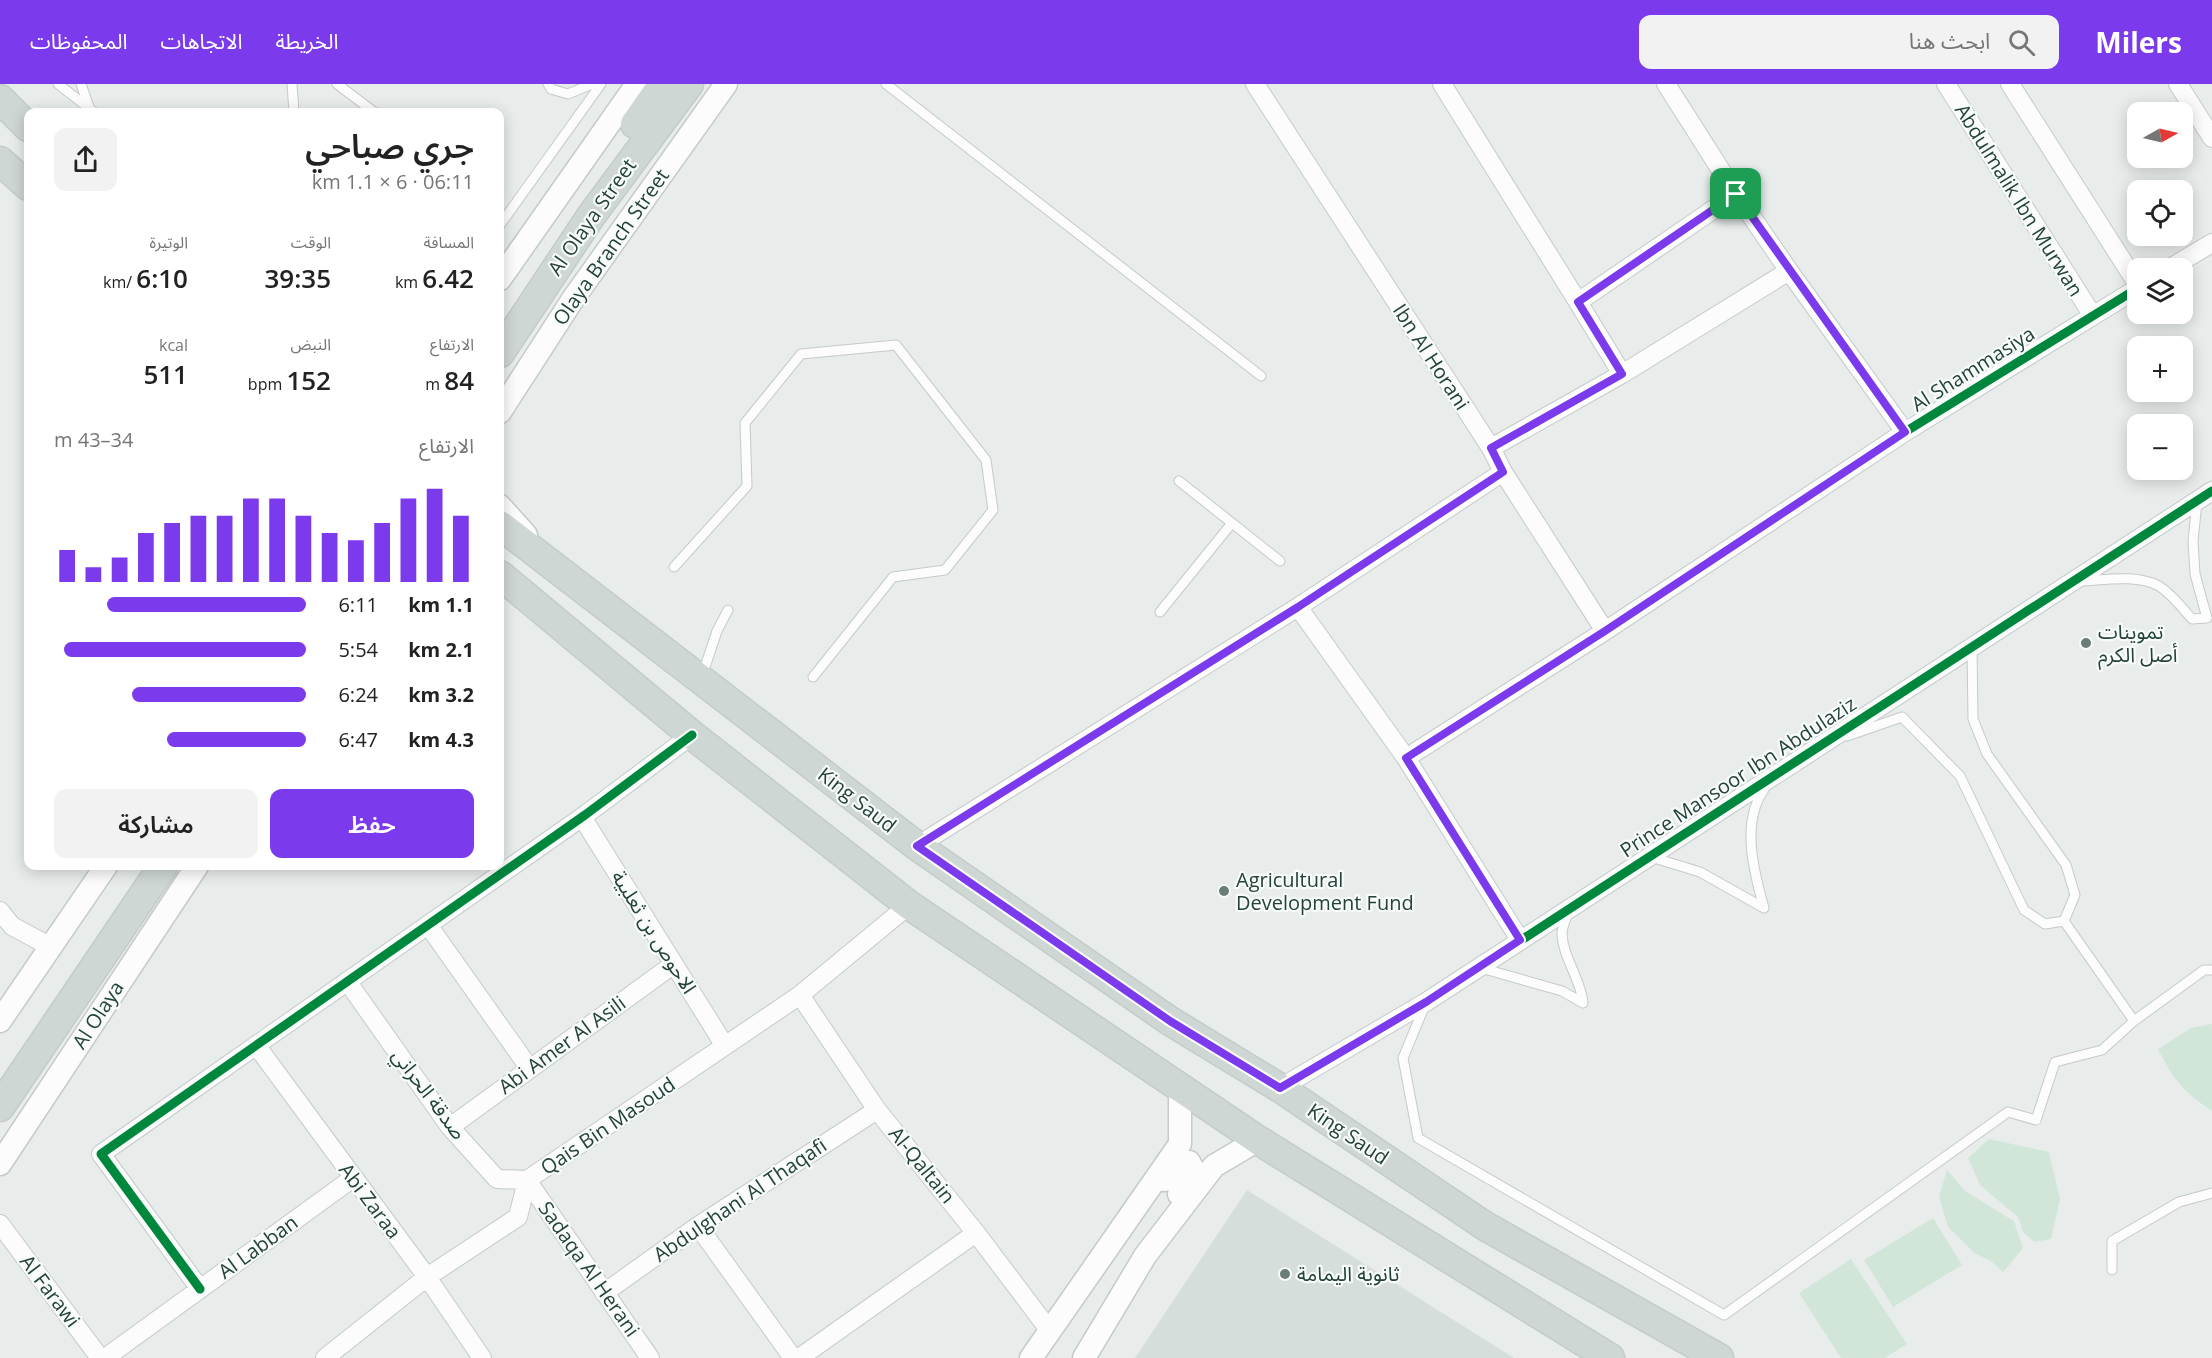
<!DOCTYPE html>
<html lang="ar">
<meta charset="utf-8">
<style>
body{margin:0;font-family:"Open Sans","Noto Sans Arabic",sans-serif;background:#f2f2f2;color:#222;direction:rtl;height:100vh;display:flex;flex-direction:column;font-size:22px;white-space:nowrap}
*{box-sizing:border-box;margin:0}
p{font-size:20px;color:#767676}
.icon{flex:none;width:33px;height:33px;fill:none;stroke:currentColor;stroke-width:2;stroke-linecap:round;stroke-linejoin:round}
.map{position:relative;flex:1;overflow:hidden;direction:ltr}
.drawer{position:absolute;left:24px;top:24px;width:480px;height:762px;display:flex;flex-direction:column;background:#fff;border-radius:12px;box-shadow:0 3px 15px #0003;direction:rtl}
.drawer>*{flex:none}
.needle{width:39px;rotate:82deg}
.fabs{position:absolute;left:2127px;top:18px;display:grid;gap:12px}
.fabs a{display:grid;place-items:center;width:66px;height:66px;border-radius:12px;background:#fff;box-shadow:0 3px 15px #0003;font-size:30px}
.pin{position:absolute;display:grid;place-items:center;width:51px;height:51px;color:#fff;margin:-26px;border-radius:12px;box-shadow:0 3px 9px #0006}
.round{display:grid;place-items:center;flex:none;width:63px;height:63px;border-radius:12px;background:#f2f2f2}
.head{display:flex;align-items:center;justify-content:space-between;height:102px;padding:0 30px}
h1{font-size:33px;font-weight:600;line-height:45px}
.metrics{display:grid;grid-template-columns:repeat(3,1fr);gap:9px;height:102px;padding:6px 30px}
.metrics div{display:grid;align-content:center}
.metrics b{font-size:26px;font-weight:600}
.metrics small{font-size:16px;font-weight:400}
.metrics p{font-size:16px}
.chart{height:168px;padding:12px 30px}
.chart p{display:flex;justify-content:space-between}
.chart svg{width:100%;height:108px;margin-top:6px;stroke:#7c3aed;stroke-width:6}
.cta{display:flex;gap:12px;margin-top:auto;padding:12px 30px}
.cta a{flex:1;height:69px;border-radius:12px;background:#7c3aed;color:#fff;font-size:24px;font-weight:600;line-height:69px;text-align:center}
.cta a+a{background:#f2f2f2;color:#222}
ul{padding:0 30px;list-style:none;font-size:20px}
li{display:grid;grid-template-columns:96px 72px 1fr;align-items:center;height:45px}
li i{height:15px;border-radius:8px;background:#7c3aed}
header{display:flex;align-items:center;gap:36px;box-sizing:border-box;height:84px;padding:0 30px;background:#7c3aed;color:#fff}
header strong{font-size:28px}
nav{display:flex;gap:33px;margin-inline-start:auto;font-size:21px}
.search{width:420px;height:54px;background:#f2f2f2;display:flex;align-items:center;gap:15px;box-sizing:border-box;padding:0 21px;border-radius:12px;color:#767676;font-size:22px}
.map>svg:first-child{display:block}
</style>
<header>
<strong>Milers</strong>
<div class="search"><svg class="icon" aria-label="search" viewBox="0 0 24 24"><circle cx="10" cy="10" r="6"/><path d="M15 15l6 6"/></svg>ابحث هنا</div>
<nav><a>الخريطة</a><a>الاتجاهات</a><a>المحفوظات</a></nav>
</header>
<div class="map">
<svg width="2212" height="1274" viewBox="0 0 2212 1274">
<rect width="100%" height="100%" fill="#e8edeb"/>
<path fill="#d6dedb" d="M 1247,1106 L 1514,1274 L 1135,1274 Z"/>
<path fill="#d1e6d8" d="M 2212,940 L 2212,1027 C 2183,1007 2174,997 2158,965 L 2191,944 Z
M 1989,1055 L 2049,1068 L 2060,1115 L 2051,1155 L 2034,1158 L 2023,1148 L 2018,1133 L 1980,1101 L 1968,1074 Z
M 1947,1086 L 1965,1107 L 2014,1137 L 2023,1164 L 2003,1188 L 1991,1177 L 1974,1169 L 1948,1143 L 1939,1113 Z
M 1933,1134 L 1962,1181 L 1893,1223 L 1864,1176 Z
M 1851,1175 L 1907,1260 L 1885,1274 L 1841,1274 L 1799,1209 Z"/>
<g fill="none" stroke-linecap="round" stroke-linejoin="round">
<g stroke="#c5cac8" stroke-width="11">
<path id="service" d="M 58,0 L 94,28
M 81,0 L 90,26
M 292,0 L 294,28
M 337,0 L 374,28
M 548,0 L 551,5 L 568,10 L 592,0
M 886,0 L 1261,292
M 500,141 L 601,0
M 1179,397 L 1280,477
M 674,483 L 747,402 L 745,339 L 801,270 L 896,261 L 986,376 L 993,426 L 945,486 L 893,493 L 813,593
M 2080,497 C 2105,496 2136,490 2159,502 C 2172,510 2182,524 2192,535 L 2207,534 L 2195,490 L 2193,457 L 2197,418
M 1160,528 L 1232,439
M 708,591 L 704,586 L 717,547 L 728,526
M 1847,652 L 1902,633 L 1960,692 L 2024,826 L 2045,840 L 2064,837 L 2075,811 L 2066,781 L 1987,670 L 1973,635 L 1972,563
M 1651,773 L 1700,788 L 1764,824 C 1754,788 1740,738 1765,704
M 2064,837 L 2134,937
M 1481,884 L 1562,907 L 1583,919 C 1581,895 1563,874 1562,850 C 1562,842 1567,833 1569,826
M 1425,921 L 1403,974 L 1418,1054 L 1724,1231 L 2008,1028 L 2036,1036 L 2055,978 L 2102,966 L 2134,937 L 2204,886 L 2212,886
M 2112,1186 L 2112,1157 L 2179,1118 L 2212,1109"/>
</g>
<g stroke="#c5cac8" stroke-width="20">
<path id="minor" d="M 1255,0 L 1491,364 L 1503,388 L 1605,547
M 1442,0 L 1578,218 L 1736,110
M 1666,0 L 1736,110 L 1789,187 L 1905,348
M 1946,0 L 2093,232
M 2010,0 L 2138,201
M 2178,0 L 2212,54
M 2170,184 L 2212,159
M 1578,218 L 1622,290
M 1491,364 L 1622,290 L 1789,187
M 1298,523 L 1406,674 L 1520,856
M 1406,674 L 1605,547 L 1905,348 L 2138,204
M 582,733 L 725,962
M 917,762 L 1298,523 L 1503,388
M 0,827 L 12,842 L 49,862
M 428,841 L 530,985
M 347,897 L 450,1043 L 497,1095 L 527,1096
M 800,911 L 877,1026 L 976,1149 L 1050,1247
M 256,961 L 427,1193 L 482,1274
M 1280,1004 L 1426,918 L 2212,407
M 450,1043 L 674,880
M 527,1096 L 650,1274
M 0,1140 L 100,1274
M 698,1142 L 793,1274
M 200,1205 L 101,1070 L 585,731 L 692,651
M 604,1209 L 698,1142 L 877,1026
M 105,1274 L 353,1094
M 325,1274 L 427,1193 L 518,1133 L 527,1096 L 800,911 L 909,821
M 799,1274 L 976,1149"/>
</g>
<g stroke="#c5cac8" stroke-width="25">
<path id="tertiary" d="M 500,195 L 637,0
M 500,328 L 573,215 L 726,0
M 500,422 L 526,451
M 0,937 L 106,782
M 0,1080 L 197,782
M 1164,1096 L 1182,1078 L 1189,1078 L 1193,1085 L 1179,1110
M 1031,1274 L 1180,1060 L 1180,1003
M 1084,1274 L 1145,1172 L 1214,1082 L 1258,1056"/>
</g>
<g stroke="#c3ccc9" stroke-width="31">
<path id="primary" d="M 0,15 L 28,43
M 635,40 L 663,0
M 0,77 L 28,102
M 500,269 L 591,132 L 689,0
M 500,441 L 917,762 L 1170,937 L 1280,1004 L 1485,1142 L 1719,1274
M 500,491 L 692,651 L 909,821 L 1258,1056 L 1610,1274
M 0,1023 L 163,782"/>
</g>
<use href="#service" stroke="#fcfcfc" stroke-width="9"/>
<use href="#minor" stroke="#fcfcfc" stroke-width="18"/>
<use href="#tertiary" stroke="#fcfcfc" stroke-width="22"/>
<use href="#primary" stroke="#cfd7d5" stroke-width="28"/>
<g stroke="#f7fbf9" stroke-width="13">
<path id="cycleway" d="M 1406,674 L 1605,547 L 1905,348 L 2138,204
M 1280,1004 L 1426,918 L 2212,407
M 200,1205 L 101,1070 L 585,731 L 692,651"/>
</g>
<use href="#cycleway" stroke="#00873e" stroke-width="9"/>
</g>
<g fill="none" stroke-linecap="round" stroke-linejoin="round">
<g stroke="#fff" stroke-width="12">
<path id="route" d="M 1736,110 L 1905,348 L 1605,547 L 1406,674 L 1520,856 L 1426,918 L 1280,1004 L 1170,937 L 917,762 L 1298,523 L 1503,388 L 1491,364 L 1622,290 L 1578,218 Z"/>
</g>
<use href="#route" stroke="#7c3aed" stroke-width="8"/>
</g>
<g fill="#697e78" stroke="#f7fbf9" stroke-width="2">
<circle cx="2086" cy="559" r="6"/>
<circle cx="1224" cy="807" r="6"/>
<circle cx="1285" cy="1190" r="6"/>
</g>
<g text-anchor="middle" stroke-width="4.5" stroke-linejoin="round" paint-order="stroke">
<g font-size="20" fill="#24423a" stroke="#f7fbf9">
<text transform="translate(2019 116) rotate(58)" y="7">Abdulmalik Ibn Murwan</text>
<text transform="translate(592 133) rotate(-55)" y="7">Al Olaya Street</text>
<text transform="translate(611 163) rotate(-55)" y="7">Olaya Branch Street</text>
<text transform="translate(1431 273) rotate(57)" y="7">Ibn Al Horani</text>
<text transform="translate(1973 285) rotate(-32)" y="7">Al Shammasiya</text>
<text transform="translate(1738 693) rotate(-33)" y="7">Prince Mansoor Ibn Abdulaziz</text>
<text transform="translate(857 716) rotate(38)" y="7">King Saud</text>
<text transform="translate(654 848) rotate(58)" y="7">الاحوص بن ثعلبية</text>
<text transform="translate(98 931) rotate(-57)" y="7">Al Olaya</text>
<text transform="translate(562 961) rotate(-36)" y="7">Abi Amer Al Asili</text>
<text transform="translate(429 1010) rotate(53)" y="7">صدقة الحراني</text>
<text transform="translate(608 1042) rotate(-34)" y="7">Qais Bin Masoud</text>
<text transform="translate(1348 1050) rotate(34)" y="7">King Saud</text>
<text transform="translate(922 1081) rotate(51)" y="7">Al-Qaltain</text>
<text transform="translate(740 1116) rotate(-34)" y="7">Abdulghani Al Thaqafi</text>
<text transform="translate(370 1117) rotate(53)" y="7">Abi Zaraa</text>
<text transform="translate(258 1163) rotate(-36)" y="7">Al Labban</text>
<text transform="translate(589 1185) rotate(55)" y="7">Sadaqa Al Herani</text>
<text transform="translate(50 1207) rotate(53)" y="7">Al Farawi</text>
</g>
<g font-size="20" fill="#24423a" stroke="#f7fbf9" text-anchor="start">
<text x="2098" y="555">تموينات<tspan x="2098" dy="23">أصل الكرم</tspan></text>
<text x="1236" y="803">Agricultural<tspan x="1236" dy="23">Development Fund</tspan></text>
<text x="1297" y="1197">ثانوية اليمامة</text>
</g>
</g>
</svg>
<div class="fabs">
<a><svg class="needle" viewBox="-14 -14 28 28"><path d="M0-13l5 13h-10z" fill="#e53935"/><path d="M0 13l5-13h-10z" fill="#767676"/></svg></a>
<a><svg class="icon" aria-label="locate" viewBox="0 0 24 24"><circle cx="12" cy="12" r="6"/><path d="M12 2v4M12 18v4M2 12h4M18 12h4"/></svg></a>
<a><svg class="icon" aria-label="layers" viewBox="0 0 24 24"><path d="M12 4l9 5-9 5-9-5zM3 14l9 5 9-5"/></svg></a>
<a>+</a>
<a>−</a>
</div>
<div class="pin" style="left:1736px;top:110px;background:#1e9e55"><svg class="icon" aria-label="arrive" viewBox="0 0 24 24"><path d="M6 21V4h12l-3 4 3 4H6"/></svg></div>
<section class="drawer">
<div class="head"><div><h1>جري صباحي</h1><p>06:11 · 6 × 1.1 km</p></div><a class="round"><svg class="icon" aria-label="share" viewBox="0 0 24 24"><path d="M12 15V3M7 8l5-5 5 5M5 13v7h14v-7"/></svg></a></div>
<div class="metrics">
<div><p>المسافة</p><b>6.42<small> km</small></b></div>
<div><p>الوقت</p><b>39:35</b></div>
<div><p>الوتيرة</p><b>6:10<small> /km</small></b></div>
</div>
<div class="metrics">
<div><p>الارتفاع</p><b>84<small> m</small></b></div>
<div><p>النبض</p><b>152<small> bpm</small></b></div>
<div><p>kcal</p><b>511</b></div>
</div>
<div class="chart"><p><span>الارتفاع</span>34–43 m</p>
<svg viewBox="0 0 160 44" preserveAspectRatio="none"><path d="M5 44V31M15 44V38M25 44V34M35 44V24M45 44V20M55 44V17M65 44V17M75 44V10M85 44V10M95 44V17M105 44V24M115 44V27M125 44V20M135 44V10M145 44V6M155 44V17"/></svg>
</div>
<ul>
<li><b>1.1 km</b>6:11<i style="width:79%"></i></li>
<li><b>2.1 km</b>5:54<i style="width:96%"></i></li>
<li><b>3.2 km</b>6:24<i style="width:69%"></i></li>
<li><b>4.3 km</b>6:47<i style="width:55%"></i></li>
</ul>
<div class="cta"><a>حفظ</a><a>مشاركة</a></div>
</section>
</div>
